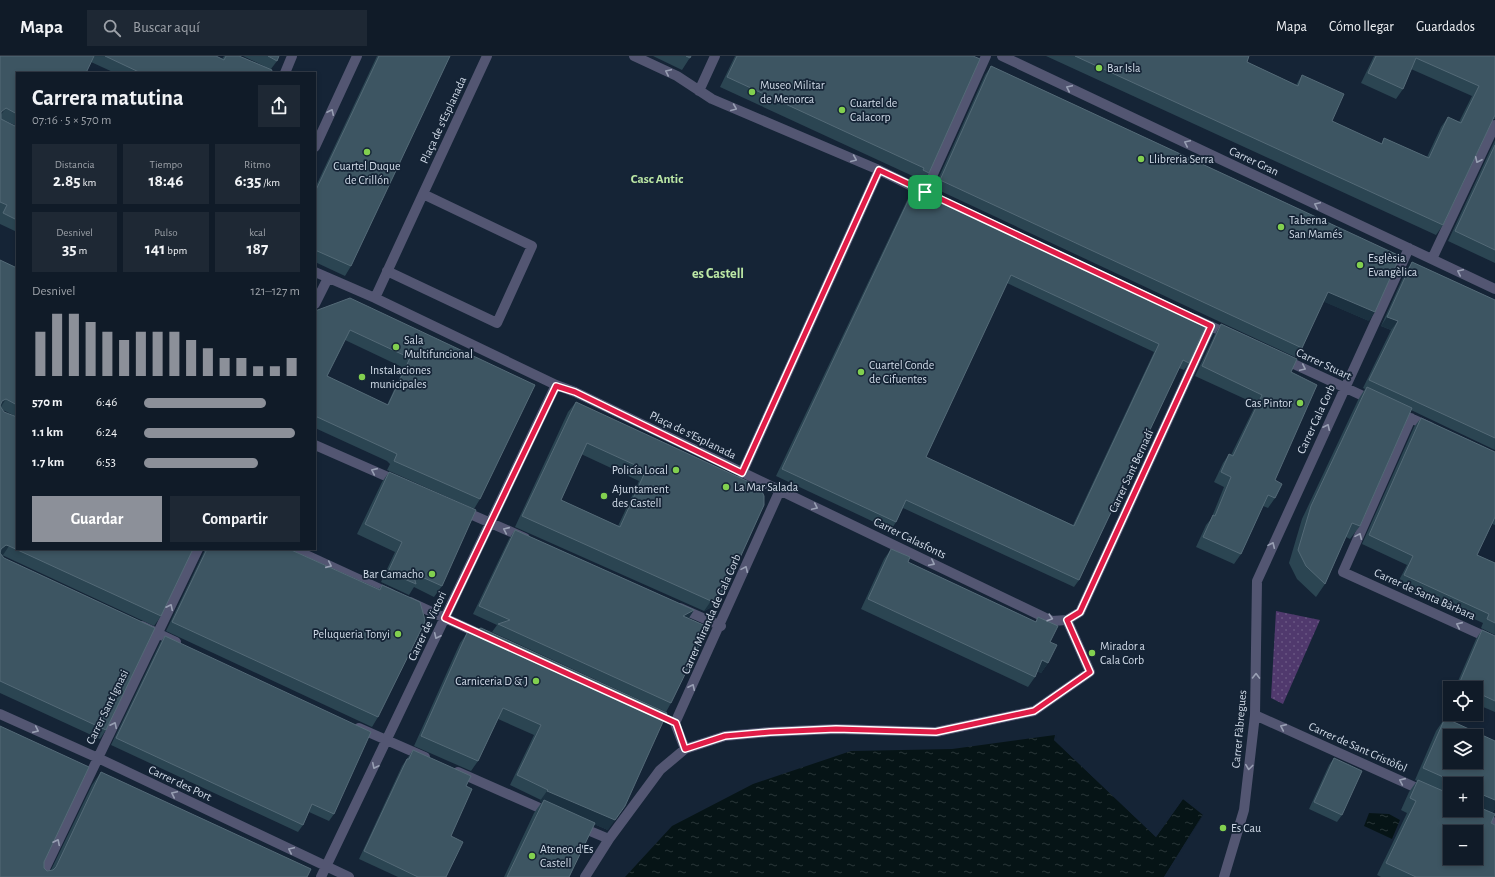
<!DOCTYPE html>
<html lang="es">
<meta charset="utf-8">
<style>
body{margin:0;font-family:"Alegreya Sans",sans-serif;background:#1e2834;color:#f1f3f6;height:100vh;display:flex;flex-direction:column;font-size:15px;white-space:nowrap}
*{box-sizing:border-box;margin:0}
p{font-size:13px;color:#9ca1a8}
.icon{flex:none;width:22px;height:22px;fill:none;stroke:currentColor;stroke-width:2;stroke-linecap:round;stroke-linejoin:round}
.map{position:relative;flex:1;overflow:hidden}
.panel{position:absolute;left:16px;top:16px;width:300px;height:478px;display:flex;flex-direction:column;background:#101b28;border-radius:0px;box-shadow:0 2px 6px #0003,0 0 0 1px #303945}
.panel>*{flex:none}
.controls{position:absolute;left:1443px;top:625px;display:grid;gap:8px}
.controls a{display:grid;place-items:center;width:40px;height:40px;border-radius:0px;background:#101b28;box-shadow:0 2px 6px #0003,0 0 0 1px #303945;font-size:20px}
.pin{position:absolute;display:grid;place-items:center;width:34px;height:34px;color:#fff;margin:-17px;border-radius:8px;box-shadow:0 2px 6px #0006}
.round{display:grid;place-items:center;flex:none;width:42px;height:42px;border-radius:0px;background:#1e2834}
.headline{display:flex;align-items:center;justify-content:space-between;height:68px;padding:0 16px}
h1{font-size:22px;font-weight:700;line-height:30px}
.metrics{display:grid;grid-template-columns:repeat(3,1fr);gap:6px;height:68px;padding:4px 16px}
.metrics div{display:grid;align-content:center;border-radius:0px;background:#1e2834;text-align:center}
.metrics b{font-size:17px;font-weight:700}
.metrics small{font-size:11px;font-weight:400}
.metrics p{font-size:11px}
.chart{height:112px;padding:8px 16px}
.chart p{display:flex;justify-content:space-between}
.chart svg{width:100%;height:72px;margin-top:4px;stroke:#8c9099;stroke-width:6}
.button{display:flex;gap:8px;margin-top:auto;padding:8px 16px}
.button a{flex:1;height:46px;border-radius:0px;background:#8c9099;color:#fff;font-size:16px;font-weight:700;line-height:46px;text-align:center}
.button a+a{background:#1e2834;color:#f1f3f6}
ul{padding:0 16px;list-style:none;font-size:13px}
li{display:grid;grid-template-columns:64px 48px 1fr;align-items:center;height:30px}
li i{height:10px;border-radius:5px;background:#8c9099}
header{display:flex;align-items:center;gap:24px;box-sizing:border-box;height:56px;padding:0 20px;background:#101b28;border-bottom:1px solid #303945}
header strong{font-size:19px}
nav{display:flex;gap:22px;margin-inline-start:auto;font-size:14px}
.search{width:280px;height:36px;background:#1e2834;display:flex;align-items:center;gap:10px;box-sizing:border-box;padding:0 14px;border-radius:0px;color:#9ca1a8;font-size:15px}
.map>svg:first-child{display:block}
</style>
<header>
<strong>Mapa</strong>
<div class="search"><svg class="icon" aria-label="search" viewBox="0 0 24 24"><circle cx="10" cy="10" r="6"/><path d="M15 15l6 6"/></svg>Buscar aquí</div>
<nav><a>Mapa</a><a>Cómo llegar</a><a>Guardados</a></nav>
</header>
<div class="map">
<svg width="1495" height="821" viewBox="0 0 1495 821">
<defs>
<pattern id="park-dots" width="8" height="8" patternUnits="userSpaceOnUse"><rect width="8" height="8" fill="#50396d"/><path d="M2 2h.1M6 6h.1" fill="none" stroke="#685582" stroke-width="1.8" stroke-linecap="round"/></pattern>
<pattern id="water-ripples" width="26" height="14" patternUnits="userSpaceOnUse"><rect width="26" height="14" fill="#061416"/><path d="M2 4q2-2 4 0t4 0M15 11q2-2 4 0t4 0" fill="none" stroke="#293638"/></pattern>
</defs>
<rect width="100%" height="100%" fill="#152436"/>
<path fill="url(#park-dots)" d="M 1276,555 L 1320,564 L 1283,648 L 1271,642 Z"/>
<path fill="url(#water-ripples)" d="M 1055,679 L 1054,684 L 1156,781 L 1183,743 L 1203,759 L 1164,821 L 625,821 L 672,770 L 753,728 L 851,695 L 952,693 Z
M 1369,757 L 1389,758 L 1400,764 L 1392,783 L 1364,770 Z"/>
<path fill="#152436" d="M 1057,678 L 1056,683 L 1155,778 L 1183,741 L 1204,757 L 1166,821 L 1164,821 L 1203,758 L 1183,743 L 1156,781 L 1054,684 Z"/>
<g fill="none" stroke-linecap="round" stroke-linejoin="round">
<path stroke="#535672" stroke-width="10" d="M 634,0 L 677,20 L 712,43 L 879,114 L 926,137
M 1002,0 L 1495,233
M 285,17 L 292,0
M 699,35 L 715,0
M 315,91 L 357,0
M 925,136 L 986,0
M 423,138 L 487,0
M 1432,203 L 1495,69
M 315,216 L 375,242 L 556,329 L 575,336 L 1052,565 L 1067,564
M 375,242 L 423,138 L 532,190 L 497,267 L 387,215
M 315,248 L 328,222
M 1195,263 L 1230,279
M 1283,303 L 1374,345
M 1395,355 L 1430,371
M 1411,362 L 1343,516 L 1495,585
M 315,389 L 397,425
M 742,417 L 879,114
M 780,434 L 675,667 L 685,693 L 725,680 L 769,676 L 836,673 L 936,676 L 1034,655 L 1090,616 L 1067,564
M 461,454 L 525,482
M 293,493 L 391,538
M 410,546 L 484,580
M 680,552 L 721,570
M 1067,564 L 1080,556 L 1211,270
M 142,570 L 176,586
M 0,658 L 98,702 L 349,821
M 1255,659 L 1450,747
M 359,672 L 425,701
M 458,716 L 551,757
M 1466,754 L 1495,767
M 578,770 L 609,783
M 41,821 L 198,493
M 321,821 L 556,329
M 585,821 L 609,783 L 660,714 L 685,693
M 1224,821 L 1244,754 L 1255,659 L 1257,525 L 1409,192"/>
</g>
<path fill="#2b4552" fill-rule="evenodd" d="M 0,0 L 216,0 L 222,3 L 224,0 L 239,0 L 266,11 L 243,0 L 279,0 L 277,5 L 271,13 L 271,17 L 115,17 L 91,6 L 17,17 L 17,70 L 1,63 L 17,71 L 17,176 L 0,168 Z
M 377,0 L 450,0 L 351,210 L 345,220 L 315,206 L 315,132 Z
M 653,0 L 691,0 L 682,14 Z
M 735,0 L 973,0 L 929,117 L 922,127 L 916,124 L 917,122 L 720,31 Z
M 1046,0 L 1249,0 L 1247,6 L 1296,29 L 1302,19 L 1332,65 L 1381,88 L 1384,82 L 1427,101 L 1441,71 L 1448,61 L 1459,66 L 1472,40 L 1411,13 L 1403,33 L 1396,43 L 1361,27 L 1374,0 L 1495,0 L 1495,63 L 1493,63 L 1443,169 L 1436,179 Z
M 991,10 L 1369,265 L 1323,245 L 1302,292 L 1295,301 L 934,132 L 985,19 Z
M 1495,84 L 1495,207 L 1448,185 Z
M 916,128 L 1189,307 L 1184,314 L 1179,312 L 1079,524 L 1074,531 L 903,452 L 896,466 L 891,474 L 776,420 L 911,136 ZM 1007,227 L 1154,296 L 1073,469 L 926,401 Z
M 0,204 L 17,212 L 17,361 L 3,354 L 161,560 L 154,570 L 2,499 L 106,674 L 100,683 L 0,637 Z
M 1412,206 L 1495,244 L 1495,394 L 1411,354 L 1360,470 L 1350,483 L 1346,481 L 1325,528 L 1316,541 L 1297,523 L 1289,507 L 1302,463 L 1358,344 L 1365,333 L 1363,332 L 1391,274 L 1381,270 L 1406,215 Z
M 315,255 L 535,329 L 480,443 L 474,453 L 387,414 L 390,408 L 387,405 L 315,372 ZM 345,284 L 404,312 L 387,349 L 327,320 Z
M 1221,268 L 1291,316 L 1275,424 L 1275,442 L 1268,452 L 1263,450 L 1241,498 L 1234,508 L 1196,491 L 1206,469 L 1211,463 L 1224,431 L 1214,426 L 1223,407 L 1229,398 L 1231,399 L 1256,348 L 1195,320 L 1215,278 Z
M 576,346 L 764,440 L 723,539 L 716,549 L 704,555 L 515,471 L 568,356 ZM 581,398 L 639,425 L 618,470 L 561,444 Z
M 1421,362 L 1495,396 L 1495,469 L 1492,468 L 1477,499 L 1495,507 L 1495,579 L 1481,572 L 1483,567 L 1397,528 L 1407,509 L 1362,488 L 1414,371 Z
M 389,416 L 442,530 L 434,541 L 414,531 L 409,539 L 381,526 L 395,496 L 357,478 L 382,426 Z
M 515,474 L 694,554 L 689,562 L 671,647 L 666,656 L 492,576 L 497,569 L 473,558 L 509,483 Z
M 204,493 L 289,493 L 379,533 L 382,529 L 378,661 L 372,671 L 166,575 L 204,496 Z
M 891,493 L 908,506 L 1035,566 L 1038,561 L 1050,586 L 1048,607 L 1041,617 L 1037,615 L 1035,621 L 1028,631 L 861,553 L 884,503 Z
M 481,572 L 608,774 L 594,768 L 569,821 L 504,821 L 534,757 L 542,746 L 540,745 L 541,744 L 510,729 L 534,679 L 498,663 L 478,705 L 471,715 L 414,690 L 460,587 L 467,577 Z
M 1482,574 L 1495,580 L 1495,656 L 1476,648 L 1476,632 L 1455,632 L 1476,583 Z
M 165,580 L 334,758 L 329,765 L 309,756 L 303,769 L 298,776 L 111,689 L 160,587 Z
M 1445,662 L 1495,685 L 1495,753 L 1492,757 L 1491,767 L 1495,821 L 1381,821 L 1377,819 L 1407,757 L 1401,754 L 1409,736 L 1417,725 L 1415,724 L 1436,675 ZM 1450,728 L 1476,728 L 1450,754 Z
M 413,694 L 466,730 L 451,780 L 446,821 L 398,821 L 359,803 L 402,710 Z
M 1334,702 L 1342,759 L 1337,766 L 1309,753 L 1329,709 Z
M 101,716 L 307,821 L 0,821 L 44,806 L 44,812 L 47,815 L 51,814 L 92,729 Z"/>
<path fill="#1b3140" d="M 6,52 L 0,60 L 1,56 Z
M 1328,236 L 1375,256 L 1369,265 L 1322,245 Z
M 1387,261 L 1398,265 L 1391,274 L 1381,270 Z
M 6,343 L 0,352 L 0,348 L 2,345 Z
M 6,489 L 9,490 L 3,499 L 0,499 L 1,493 Z
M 723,539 L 716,549 L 704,555 L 711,545 Z
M 694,554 L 688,563 L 683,560 Z
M 1042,604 L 1048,607 L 1041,617 L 1035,614 Z
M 547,735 L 625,750 L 608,774 L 542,746 L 544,744 L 542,746 L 540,745 Z
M 1476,736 L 1495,744 L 1495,753 L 1491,758 L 1476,752 Z"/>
<path fill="#3d5562" stroke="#546a77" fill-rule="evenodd" d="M 0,0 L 94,0 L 86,17 L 17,17 L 17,58 L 6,52 L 1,56 L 1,63 L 17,71 L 17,164 L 3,157 L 7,149 L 0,146 Z
M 105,0 L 216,0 L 224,4 L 226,0 L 239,0 L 272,14 L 271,17 L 141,17 Z
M 268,0 L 279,0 L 277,5 Z
M 379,0 L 450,0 L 351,210 L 315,194 L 315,136 Z
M 686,0 L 691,0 L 690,2 Z
M 737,0 L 973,0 L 980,3 L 929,117 L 923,114 L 924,112 L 727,21 Z
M 1075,0 L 1249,0 L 1247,6 L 1298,30 L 1302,19 L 1344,38 L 1332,65 L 1382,88 L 1384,82 L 1429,102 L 1448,61 L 1461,67 L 1479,30 L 1416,2 L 1403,33 L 1368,17 L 1376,0 L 1495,0 L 1495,59 L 1443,169 Z
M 991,10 L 1400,200 L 1375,256 L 1328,236 L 1302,292 L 940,124 Z
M 1495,89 L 1495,194 L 1455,175 Z
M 916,128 L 1208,265 L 1189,307 L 1183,304 L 1079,524 L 906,444 L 896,466 L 782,413 ZM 1011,219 L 1159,288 L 1074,470 L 926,401 Z
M 0,204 L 17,212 L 17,349 L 6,343 L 2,345 L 0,350 L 4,356 L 17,361 L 17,493 L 193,493 L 161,560 L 9,490 L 6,489 L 1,493 L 0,497 L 4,502 L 155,572 L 106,674 L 0,625 Z
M 1412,206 L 1495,244 L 1495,382 L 1369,324 L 1398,265 L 1387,261 Z
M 350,242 L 535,329 L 480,443 L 394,405 L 397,398 L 393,396 L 315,360 L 315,255 ZM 350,274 L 410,302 L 388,349 L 327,320 Z
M 1221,268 L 1297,303 L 1291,316 L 1317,329 L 1275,424 L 1282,428 L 1275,442 L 1268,439 L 1241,498 L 1203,481 L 1213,459 L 1215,460 L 1231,421 L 1221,416 L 1229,398 L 1233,400 L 1262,339 L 1202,310 Z
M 1367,331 L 1412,352 L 1360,470 L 1352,467 L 1325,528 L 1306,510 L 1298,494 L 1311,450 Z
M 576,346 L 760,431 L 764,440 L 764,449 L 723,539 L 711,545 L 522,460 ZM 587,387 L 646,414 L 620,471 L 561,444 Z
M 1421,362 L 1495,396 L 1495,461 L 1477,499 L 1495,507 L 1495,567 L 1487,563 L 1489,558 L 1404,519 L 1413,500 L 1369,479 Z
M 389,416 L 476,454 L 442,530 L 413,517 L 416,528 L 388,516 L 402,486 L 365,468 Z
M 515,474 L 694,554 L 683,560 L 708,571 L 671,647 L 498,568 L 510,564 L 479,550 Z
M 207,493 L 289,493 L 380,534 L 382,529 L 420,546 L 425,564 L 424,568 L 378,661 L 172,566 Z
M 891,493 L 910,501 L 908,506 L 1036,566 L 1038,561 L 1058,570 L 1050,586 L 1057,589 L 1048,607 L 1042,604 L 1035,621 L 868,543 Z
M 481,572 L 667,657 L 625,750 L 615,764 L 547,735 L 548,734 L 517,719 L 541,669 L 503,652 L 478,705 L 421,680 L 467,577 Z
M 1482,574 L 1495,580 L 1495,645 L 1476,636 L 1476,632 L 1468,632 L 1459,628 Z
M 165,580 L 371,676 L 334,758 L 312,748 L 303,769 L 116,682 Z
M 1445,662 L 1495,685 L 1495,744 L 1476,736 L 1476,728 L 1459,728 L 1423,712 ZM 1450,680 L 1476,680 L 1476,706 L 1450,706 Z
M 0,670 L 89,711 L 44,806 L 44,812 L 47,815 L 53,814 L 56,811 L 101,716 L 311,813 L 307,821 L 0,821 Z
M 413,694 L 471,720 L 466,730 L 472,733 L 451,780 L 463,786 L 446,821 L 418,821 L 364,795 L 407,703 L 409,703 Z
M 1334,702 L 1362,715 L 1342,759 L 1314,746 Z
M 1418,724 L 1450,738 L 1450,754 L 1476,754 L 1476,750 L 1495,758 L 1491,767 L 1495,769 L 1495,821 L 1416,821 L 1386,807 L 1416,745 L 1410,742 ZM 1450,776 L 1476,776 L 1476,802 L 1450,802 Z
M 544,744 L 595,767 L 569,821 L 507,821 Z"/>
<defs><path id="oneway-chevron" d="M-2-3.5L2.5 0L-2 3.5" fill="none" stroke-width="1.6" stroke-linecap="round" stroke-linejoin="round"/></defs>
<g stroke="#989fb3">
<use href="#oneway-chevron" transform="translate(668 16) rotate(-155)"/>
<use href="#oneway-chevron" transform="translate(1069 32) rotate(-155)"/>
<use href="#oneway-chevron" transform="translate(734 52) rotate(23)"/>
<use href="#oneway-chevron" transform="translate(331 56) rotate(-65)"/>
<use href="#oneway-chevron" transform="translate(1187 87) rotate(-155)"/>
<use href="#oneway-chevron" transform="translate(854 103) rotate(23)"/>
<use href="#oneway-chevron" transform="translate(1478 104) rotate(115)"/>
<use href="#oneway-chevron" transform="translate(1317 149) rotate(-155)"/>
<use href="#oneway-chevron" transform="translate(1460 216) rotate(-155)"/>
<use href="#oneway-chevron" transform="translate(1303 312) rotate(25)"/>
<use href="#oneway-chevron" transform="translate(1327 371) rotate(-65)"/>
<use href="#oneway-chevron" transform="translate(374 415) rotate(-156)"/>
<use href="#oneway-chevron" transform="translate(815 451) rotate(25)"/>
<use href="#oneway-chevron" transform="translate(506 474) rotate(-156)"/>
<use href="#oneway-chevron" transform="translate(1359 480) rotate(-66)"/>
<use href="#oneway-chevron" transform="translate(1272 489) rotate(-66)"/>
<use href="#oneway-chevron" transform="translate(932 507) rotate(26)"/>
<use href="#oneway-chevron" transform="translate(329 509) rotate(24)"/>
<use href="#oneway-chevron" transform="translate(745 513) rotate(-66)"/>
<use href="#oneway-chevron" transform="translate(170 551) rotate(-64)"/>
<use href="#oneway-chevron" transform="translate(1050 562) rotate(17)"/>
<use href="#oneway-chevron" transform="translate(1459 569) rotate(-156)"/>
<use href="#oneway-chevron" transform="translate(437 580) rotate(115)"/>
<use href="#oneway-chevron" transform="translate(1256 620) rotate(-89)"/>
<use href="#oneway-chevron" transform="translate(692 631) rotate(-65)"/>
<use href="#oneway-chevron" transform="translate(114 669) rotate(-64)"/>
<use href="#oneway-chevron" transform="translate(1283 671) rotate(-156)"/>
<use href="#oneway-chevron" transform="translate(36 674) rotate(24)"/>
<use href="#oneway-chevron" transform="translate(375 710) rotate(116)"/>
<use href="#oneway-chevron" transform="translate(1249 711) rotate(97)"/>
<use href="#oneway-chevron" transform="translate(1402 725) rotate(-156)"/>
<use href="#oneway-chevron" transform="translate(174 738) rotate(-155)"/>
<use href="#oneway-chevron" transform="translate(57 786) rotate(-64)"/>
<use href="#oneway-chevron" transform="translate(291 794) rotate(-155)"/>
</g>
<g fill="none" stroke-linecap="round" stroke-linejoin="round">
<g stroke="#fff" stroke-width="8">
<path id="route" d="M 879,114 L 1211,270 L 1080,556 L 1067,564 L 1090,616 L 1034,655 L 936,676 L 836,673 L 770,676 L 725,680 L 685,693 L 676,667 L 445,562 L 556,330 L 575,336 L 742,417 Z"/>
</g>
<use href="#route" stroke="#e11d48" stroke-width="5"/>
</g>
<g fill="#82d04f" stroke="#152436" stroke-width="1.5">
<circle cx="1099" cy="12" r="4"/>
<circle cx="752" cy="36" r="4"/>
<circle cx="842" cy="54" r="4"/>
<circle cx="367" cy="96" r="4"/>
<circle cx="1141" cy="103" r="4"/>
<circle cx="1281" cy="171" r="4"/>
<circle cx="1360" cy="209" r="4"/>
<circle cx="396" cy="291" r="4"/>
<circle cx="861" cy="316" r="4"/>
<circle cx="362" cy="321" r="4"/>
<circle cx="1300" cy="347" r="4"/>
<circle cx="676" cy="414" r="4"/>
<circle cx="726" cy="431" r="4"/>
<circle cx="604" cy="440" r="4"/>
<circle cx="432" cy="518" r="4"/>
<circle cx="398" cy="578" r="4"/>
<circle cx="1092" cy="597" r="4"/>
<circle cx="536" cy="625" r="4"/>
<circle cx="1223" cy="772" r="4"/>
<circle cx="532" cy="800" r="4"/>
</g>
<g text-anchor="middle" stroke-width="3.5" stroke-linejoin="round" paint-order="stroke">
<g font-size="12" fill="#d1dbe8" stroke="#152436" text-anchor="start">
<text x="1107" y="16">Bar Isla</text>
<text x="760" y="33">Museo Militar<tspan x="760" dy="14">de Menorca</tspan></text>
<text x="850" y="51">Cuartel de<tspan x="850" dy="14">Calacorp</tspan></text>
<text x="1149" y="107">Llibreria Serra</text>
<text x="367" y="114" text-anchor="middle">Cuartel Duque<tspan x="367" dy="14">de Crillón</tspan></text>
<text x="1289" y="168">Taberna<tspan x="1289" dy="14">San Mamés</tspan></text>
<text x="1368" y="206">Esglèsia<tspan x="1368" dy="14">Evangèlica</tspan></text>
<text x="404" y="288">Sala<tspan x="404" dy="14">Multifuncional</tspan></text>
<text x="869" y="313">Cuartel Conde<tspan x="869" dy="14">de Cifuentes</tspan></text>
<text x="370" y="318">Instalaciones<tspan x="370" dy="14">municipales</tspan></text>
<text x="1292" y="351" text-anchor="end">Cas Pintor</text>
<text x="668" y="418" text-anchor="end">Policía Local</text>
<text x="734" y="435">La Mar Salada</text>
<text x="612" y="437">Ajuntament<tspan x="612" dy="14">des Castell</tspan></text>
<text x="424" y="522" text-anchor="end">Bar Camacho</text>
<text x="390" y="582" text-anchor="end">Peluqueria Tonyi</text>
<text x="1100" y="594">Mirador a<tspan x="1100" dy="14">Cala Corb</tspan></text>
<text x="528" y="629" text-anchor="end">Carniceria D &amp; J</text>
<text x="1231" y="776">Es Cau</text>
<text x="540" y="797">Ateneo d'Es<tspan x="540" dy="14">Castell</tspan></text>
</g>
<g font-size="12" fill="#d1dbe8" stroke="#152436">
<text transform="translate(443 64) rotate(-65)" y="4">Plaça de s'Esplanada</text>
<text transform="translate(1254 105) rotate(25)" y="4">Carrer Gran</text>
<text transform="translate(1324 308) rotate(25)" y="4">Carrer Stuart</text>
<text transform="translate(1316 363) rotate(-65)" y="4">Carrer Cala Corb</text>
<text transform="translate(693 379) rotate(26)" y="4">Plaça de s'Esplanada</text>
<text transform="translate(1131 415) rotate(-65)" y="4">Carrer Sant Bernadí</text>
<text transform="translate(910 482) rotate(26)" y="4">Carrer Calasfonts</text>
<text transform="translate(1425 538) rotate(24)" y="4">Carrer de Santa Bàrbara</text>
<text transform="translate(711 558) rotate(-66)" y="4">Carrer Miranda de Cala Corb</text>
<text transform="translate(427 570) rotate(-65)" y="4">Carrer de Victori</text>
<text transform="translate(107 651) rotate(-64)" y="4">Carrer Sant Ignasi</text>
<text transform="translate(1239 673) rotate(-85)" y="4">Carrer Fàbregues</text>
<text transform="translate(1358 691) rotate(24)" y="4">Carrer de Sant Cristòfol</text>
<text transform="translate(180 727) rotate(25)" y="4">Carrer des Port</text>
</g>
<g font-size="13" font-weight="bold" fill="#bce8a5" stroke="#152436">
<text x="657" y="127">Casc Antic</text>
</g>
<g font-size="14" font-weight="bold" fill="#bce8a5" stroke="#152436">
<text x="718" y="222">es Castell</text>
</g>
</g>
</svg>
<div class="controls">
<a><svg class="icon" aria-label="locate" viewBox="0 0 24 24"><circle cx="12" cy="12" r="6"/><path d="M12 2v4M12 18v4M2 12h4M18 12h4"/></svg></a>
<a><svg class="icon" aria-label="layers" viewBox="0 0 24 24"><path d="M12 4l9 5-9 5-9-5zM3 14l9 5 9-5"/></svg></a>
<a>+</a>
<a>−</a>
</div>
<div class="pin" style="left:925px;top:136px;background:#1e9e55"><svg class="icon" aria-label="arrive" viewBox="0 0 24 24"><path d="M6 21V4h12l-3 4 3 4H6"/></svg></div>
<section class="panel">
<div class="headline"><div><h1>Carrera matutina</h1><p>07:16 · 5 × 570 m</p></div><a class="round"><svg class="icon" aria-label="share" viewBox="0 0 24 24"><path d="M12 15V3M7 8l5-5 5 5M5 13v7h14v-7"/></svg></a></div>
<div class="metrics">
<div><p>Distancia</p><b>2.85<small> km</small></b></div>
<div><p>Tiempo</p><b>18:46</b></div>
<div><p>Ritmo</p><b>6:35<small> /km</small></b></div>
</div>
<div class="metrics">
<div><p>Desnivel</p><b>35<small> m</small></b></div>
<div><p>Pulso</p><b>141<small> bpm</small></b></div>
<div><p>kcal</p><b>187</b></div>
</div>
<div class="chart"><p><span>Desnivel</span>121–127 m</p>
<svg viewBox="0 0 160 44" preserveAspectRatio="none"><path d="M5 44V17M15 44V6M25 44V6M35 44V11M45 44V17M55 44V22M65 44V17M75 44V17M85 44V17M95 44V22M105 44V27M115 44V33M125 44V33M135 44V38M145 44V38M155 44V33"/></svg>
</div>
<ul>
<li><b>570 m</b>6:46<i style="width:78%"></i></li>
<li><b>1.1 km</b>6:24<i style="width:97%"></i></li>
<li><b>1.7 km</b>6:53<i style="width:73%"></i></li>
</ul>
<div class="button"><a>Guardar</a><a>Compartir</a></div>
</section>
</div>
